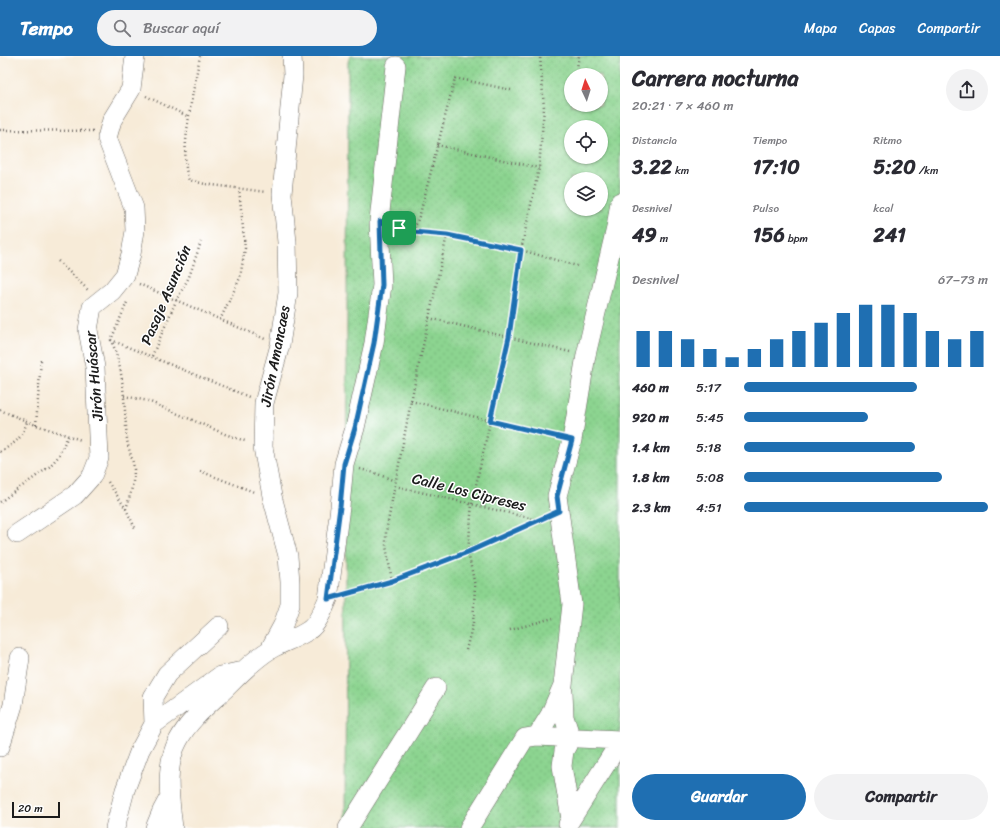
<!DOCTYPE html>
<html lang="es">
<meta charset="utf-8">
<style>
body{margin:0;font-family:Sriracha,sans-serif;background:#f2f2f3;color:#2b2b33;height:100vh;display:flex;flex-direction:column;font-size:15px;white-space:nowrap}
*{box-sizing:border-box;margin:0}
p{font-size:13px;color:#7c7c81}
.icon{flex:none;width:22px;height:22px;fill:none;stroke:currentColor;stroke-width:2;stroke-linecap:round;stroke-linejoin:round}
.map{position:relative;flex:1;overflow:hidden}
.drawer{display:flex;flex-direction:column;background:#fff;width:380px}
.drawer>*{flex:none}
.needle{width:26px;rotate:356deg}
.fabs{position:absolute;left:564px;top:12px;display:grid;gap:8px}
.fabs a{display:grid;place-items:center;width:44px;height:44px;border-radius:50%;background:#fff;box-shadow:0 1px 3px #0004;font-size:20px}
.scale{position:absolute;left:12px;bottom:10px;width:48px;box-sizing:border-box;padding-left:4px;border:2px solid #1c1c1c;border-top:0;font-size:11px;line-height:14px;white-space:nowrap;color:#1c1c1c;-webkit-text-stroke:3px #fff;paint-order:stroke}
.pin{position:absolute;display:grid;place-items:center;width:34px;height:34px;color:#fff;margin:-17px;border-radius:8px;box-shadow:0 2px 6px #0006}
.round{display:grid;place-items:center;flex:none;width:42px;height:42px;border-radius:21px;background:#f2f2f3}
.head{display:flex;align-items:center;justify-content:space-between;height:68px;padding:0 12px}
h1{font-size:22px;font-weight:800;line-height:30px}
.figures{display:grid;grid-template-columns:repeat(3,1fr);gap:6px;height:68px;padding:4px 12px}
.figures div{display:grid;align-content:center}
.figures b{font-size:20px;font-weight:800}
.figures small{font-size:11px;font-weight:400}
.figures p{font-size:11px}
.chart{height:112px;padding:8px 12px}
.chart p{display:flex;justify-content:space-between}
.chart svg{width:100%;height:72px;margin-top:4px;stroke:#1f6fb2;stroke-width:6}
.action{display:flex;gap:8px;margin-top:auto;padding:8px 12px}
.action a{flex:1;height:46px;border-radius:24px;background:#1f6fb2;color:#fff;font-size:16px;font-weight:800;line-height:46px;text-align:center}
.action a+a{background:#f2f2f3;color:#2b2b33}
ul{padding:0 12px;list-style:none;font-size:13px}
li{display:grid;grid-template-columns:64px 48px 1fr;align-items:center;height:30px}
li i{height:10px;border-radius:5px;background:#1f6fb2}
header{display:flex;align-items:center;gap:24px;box-sizing:border-box;height:56px;padding:0 20px;background:#1f6fb2;color:#fff}
header strong{font-size:19px}
nav{display:flex;gap:22px;margin-inline-start:auto;font-size:14px}
.search{width:280px;height:36px;background:#f2f2f3;display:flex;align-items:center;gap:10px;box-sizing:border-box;padding:0 14px;border-radius:22px;color:#7c7c81;font-size:15px}
main{display:flex;flex:1;min-height:0}
.map>svg:first-child{display:block}
</style>
<header>
<strong>Tempo</strong>
<div class="search"><svg class="icon" aria-label="search" viewBox="0 0 24 24"><circle cx="10" cy="10" r="6"/><path d="M15 15l6 6"/></svg>Buscar aquí</div>
<nav><a>Mapa</a><a>Capas</a><a>Compartir</a></nav>
</header>
<main>
<div class="map">
<svg width="620" height="772" viewBox="0 0 620 772">
<defs>
<pattern id="grass-dots" width="8" height="8" patternUnits="userSpaceOnUse"><rect width="8" height="8" fill="#8cd490"/><path d="M2 2h.1M6 6h.1" fill="none" stroke="#78b57c" stroke-width="1.8" stroke-linecap="round"/></pattern>
</defs>
<rect width="100%" height="100%" fill="#fff"/>
<filter id="ink" filterUnits="userSpaceOnUse"><feTurbulence type="fractalNoise" baseFrequency=".025" numOctaves="2"/><feDisplacementMap in="SourceGraphic" scale="8" xChannelSelector="R" yChannelSelector="G"/><feConvolveMatrix kernelMatrix="1 2 1 2 8 2 1 2 1" color-interpolation-filters="sRGB"/></filter>
<filter id="wash" filterUnits="userSpaceOnUse"><feTurbulence type="fractalNoise" baseFrequency=".012" numOctaves="4" result="noise"/><feDisplacementMap in="SourceGraphic" scale="16" xChannelSelector="R" yChannelSelector="G"/><feGaussianBlur stdDeviation="0.9" result="paint"/><feColorMatrix in="noise" values="0 0 0 0 0 0 0 0 0 0 0 0 0 0 0 0 0 1.4 0 .05"/><feComposite in="paint" operator="in"/></filter>
<g filter="url(#wash)">
<rect width="100%" height="100%" fill="#f7ebd8"/>
<path fill="url(#grass-dots)" stroke="#547856" fill-rule="evenodd" d="M 350,0 L 620,0 L 620,772 L 345,772 L 348,6 ZM 571,19 L 601,19 L 601,49 L 571,49 ZM 571,71 L 601,71 L 601,101 L 571,101 ZM 571,123 L 601,123 L 601,153 L 571,153 Z"/>
</g>
<g filter="url(#ink)">
<g fill="none" stroke-linecap="round" stroke-linejoin="round">
<g stroke="#69645e" stroke-width="20">
<path id="minor" d="M 17,478 L 75,439 L 92,420 L 99,402 L 95,311 L 88,274 L 92,251 L 112,235 L 125,219 L 131,198 L 135,175 L 134,152 L 107,82 L 112,64 L 131,33 L 135,0
M 270,593 L 283,569 L 290,549 L 290,526 L 288,500 L 272,440 L 263,391 L 264,347 L 280,289 L 288,237 L 287,186 L 282,138 L 293,19 L 292,0
M 563,635 L 564,661 L 571,682 L 564,695 L 562,710 L 571,763
M 154,668 L 153,641 L 167,618 L 219,570
M 537,680 L 550,659 L 563,629 L 572,548 L 557,440 L 572,384 L 586,299 L 616,172 L 620,146
M 0,691 L 13,649 L 20,602
M 568,768 L 620,686
M 115,772 L 125,734 L 140,694 L 154,668 L 220,620 L 238,616
M 155,772 L 162,755 L 169,742
M 173,772 C 170,744 164,711 178,685 C 189,664 208,649 225,633 C 239,619 254,603 271,593 C 283,586 298,582 309,574 C 317,569 324,552 328,543 L 340,451 L 344,408 L 355,372 L 374,287 L 382,229 L 379,165 L 396,10
M 348,772 L 436,632
M 469,772 L 525,682 L 537,680 L 620,684"/>
</g>
<path stroke="#69645e" stroke-width="2.5" stroke-dasharray="1 3" stroke-linecap="butt" d="M 200,0 C 195,27 178,100 189,124 L 205,128 L 266,136
M 576,17 L 579,0
M 146,40 L 189,61
M 0,74 L 93,75
M 437,89 L 539,112
M 397,171 L 413,176 L 447,179 L 521,194 L 577,210
M 413,176 L 420,158 L 455,22 L 511,34
M 58,205 L 88,234
M 139,228 L 265,283
M 429,262 L 570,296
M 220,264 L 240,222 L 245,192 L 239,133
M 111,284 L 249,341
M 152,300 L 176,245 L 189,221 L 201,186
M 124,340 L 148,345 L 225,378 L 245,385
M 411,345 L 557,381
M 0,354 L 36,369 L 81,384
M 36,369 L 41,304
M 0,396 C 16,386 21,384 27,366
M 360,413 L 375,417 L 395,425
M 200,415 L 254,436
M 108,426 L 126,453 L 136,474
M 395,430 L 538,464
M 0,446 L 49,411 L 58,401 L 68,380
M 126,453 C 130,440 134,427 134,413 C 133,403 128,393 127,383 C 124,350 125,315 111,284 L 128,244
M 392,525 L 386,490 L 386,476 L 411,345 L 447,179
M 346,538 L 392,525 L 468,496 L 542,463
M 510,574 L 553,562
M 466,594 L 473,567 L 475,530 L 468,496 L 472,447 L 509,281 L 521,194 L 539,112 L 544,52 L 540,0"/>
<use href="#minor" stroke="#fff" stroke-width="19"/>
</g>
</g>
<g fill="none" stroke-linecap="round" stroke-linejoin="round" filter="url(#ink)">
<g stroke="#fff" stroke-width="8">
<path id="route" d="M 380,165 L 399,172 L 413,176 L 447,179 L 521,194 L 509,281 L 490,365 L 572,384 L 557,440 L 559,455 L 468,496 L 392,525 L 328,543 L 340,451 L 344,408 L 355,372 L 374,287 L 382,229 Z"/>
</g>
<use href="#route" stroke="#1f6fb2" stroke-width="5"/>
</g>
<g text-anchor="middle" stroke-width="3" stroke-linejoin="round" paint-order="stroke">
<g font-size="15" fill="#1c1c1c" stroke="#fff">
<text transform="translate(166 239) rotate(-67)" y="5">Pasaje Asunción</text>
<text transform="translate(275 300) rotate(-79)" y="5">Jirón Amancaes</text>
<text transform="translate(94 320) rotate(-95)" y="5">Jirón Huáscar</text>
<text transform="translate(469 436) rotate(14)" y="5">Calle Los Cipreses</text>
</g>
</g>
</svg>
<div class="fabs">
<a><svg class="needle" viewBox="-14 -14 28 28"><path d="M0-13l5 13h-10z" fill="#e53935"/><path d="M0 13l5-13h-10z" fill="#7c7c81"/></svg></a>
<a><svg class="icon" aria-label="locate" viewBox="0 0 24 24"><circle cx="12" cy="12" r="6"/><path d="M12 2v4M12 18v4M2 12h4M18 12h4"/></svg></a>
<a><svg class="icon" aria-label="layers" viewBox="0 0 24 24"><path d="M12 4l9 5-9 5-9-5zM3 14l9 5 9-5"/></svg></a>
</div>
<div class="scale">20 m</div>
<div class="pin" style="left:399px;top:172px;background:#1e9e55"><svg class="icon" aria-label="arrive" viewBox="0 0 24 24"><path d="M6 21V4h12l-3 4 3 4H6"/></svg></div>
</div>
<section class="drawer">
<div class="head"><div><h1>Carrera nocturna</h1><p>20:21 · 7 × 460 m</p></div><a class="round"><svg class="icon" aria-label="share" viewBox="0 0 24 24"><path d="M12 15V3M7 8l5-5 5 5M5 13v7h14v-7"/></svg></a></div>
<div class="figures">
<div><p>Distancia</p><b>3.22<small> km</small></b></div>
<div><p>Tiempo</p><b>17:10</b></div>
<div><p>Ritmo</p><b>5:20<small> /km</small></b></div>
</div>
<div class="figures">
<div><p>Desnivel</p><b>49<small> m</small></b></div>
<div><p>Pulso</p><b>156<small> bpm</small></b></div>
<div><p>kcal</p><b>241</b></div>
</div>
<div class="chart"><p><span>Desnivel</span>67–73 m</p>
<svg viewBox="0 0 160 44" preserveAspectRatio="none"><path d="M5 44V22M15 44V22M25 44V27M35 44V33M45 44V38M55 44V33M65 44V27M75 44V22M85 44V17M95 44V11M105 44V6M115 44V6M125 44V11M135 44V22M145 44V27M155 44V22"/></svg>
</div>
<ul>
<li><b>460 m</b>5:17<i style="width:71%"></i></li>
<li><b>920 m</b>5:45<i style="width:51%"></i></li>
<li><b>1.4 km</b>5:18<i style="width:70%"></i></li>
<li><b>1.8 km</b>5:08<i style="width:81%"></i></li>
<li><b>2.3 km</b>4:51<i style="width:100%"></i></li>
</ul>
<div class="action"><a>Guardar</a><a>Compartir</a></div>
</section>
</main>
